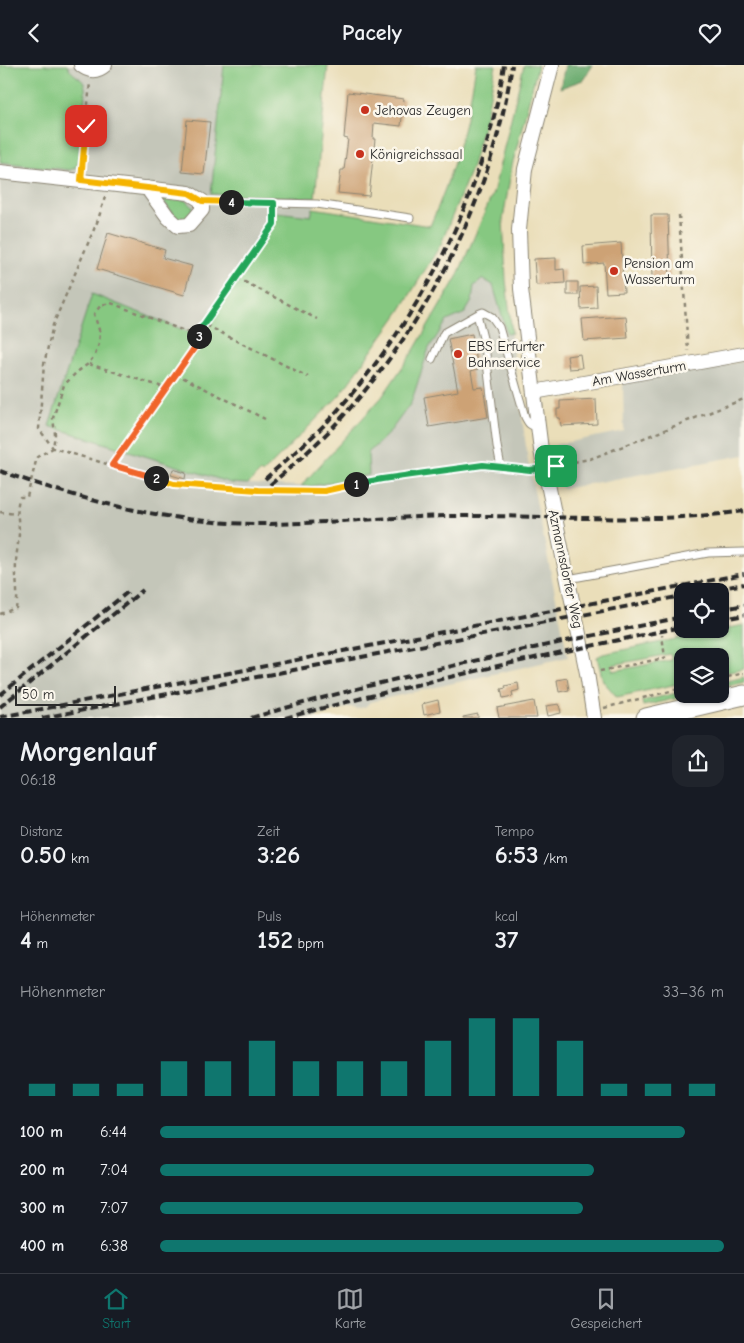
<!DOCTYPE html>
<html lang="de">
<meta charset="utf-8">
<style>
body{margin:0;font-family:"Comic Neue",sans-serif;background:#20242c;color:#f1f3f6;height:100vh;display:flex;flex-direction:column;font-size:19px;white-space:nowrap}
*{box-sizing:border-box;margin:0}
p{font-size:16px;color:#9ea1a6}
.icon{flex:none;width:28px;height:28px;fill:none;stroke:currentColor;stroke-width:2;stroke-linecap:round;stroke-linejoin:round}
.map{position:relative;height:653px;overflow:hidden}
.drawer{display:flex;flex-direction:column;background:#171b24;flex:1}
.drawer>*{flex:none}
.tools{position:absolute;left:674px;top:518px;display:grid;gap:10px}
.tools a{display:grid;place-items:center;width:55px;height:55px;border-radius:10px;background:#171b24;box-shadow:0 1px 4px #0004;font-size:25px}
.scale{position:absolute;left:15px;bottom:12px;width:101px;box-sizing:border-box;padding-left:5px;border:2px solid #2b2b2b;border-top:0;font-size:14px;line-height:18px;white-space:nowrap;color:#2b2b2b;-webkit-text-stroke:4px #fbf7ec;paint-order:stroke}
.pin{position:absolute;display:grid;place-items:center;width:42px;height:42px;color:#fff;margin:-21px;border-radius:10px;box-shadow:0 2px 8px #0006}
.km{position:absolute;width:25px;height:25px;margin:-12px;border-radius:50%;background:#222;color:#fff;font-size:14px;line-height:25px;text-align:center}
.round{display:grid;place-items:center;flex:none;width:52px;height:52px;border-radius:15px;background:#20242c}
.headline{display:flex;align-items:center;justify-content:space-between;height:85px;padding:0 20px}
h1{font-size:28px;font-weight:700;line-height:38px}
.figures{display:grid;grid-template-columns:repeat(3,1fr);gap:8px;height:85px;padding:5px 20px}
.figures div{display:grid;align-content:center}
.figures b{font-size:25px;font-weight:700}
.figures small{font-size:14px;font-weight:400}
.figures p{font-size:14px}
.chart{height:140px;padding:10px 20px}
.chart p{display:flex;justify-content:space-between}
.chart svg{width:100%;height:90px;margin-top:5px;stroke:#0f766e;stroke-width:6}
ul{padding:0 20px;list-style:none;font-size:16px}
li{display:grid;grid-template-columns:80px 60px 1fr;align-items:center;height:38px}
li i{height:12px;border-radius:6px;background:#0f766e}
header{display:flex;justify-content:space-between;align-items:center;height:65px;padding:0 20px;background:#171b24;font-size:22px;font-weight:700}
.menu{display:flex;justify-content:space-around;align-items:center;height:70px;border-top:1px solid #363941;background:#171b24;font-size:14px;color:#9ea1a6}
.menu a{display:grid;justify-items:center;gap:2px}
.menu .active{color:#0f766e}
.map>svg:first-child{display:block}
</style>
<header><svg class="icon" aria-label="back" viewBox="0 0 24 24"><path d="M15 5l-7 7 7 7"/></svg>Pacely<svg class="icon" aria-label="heart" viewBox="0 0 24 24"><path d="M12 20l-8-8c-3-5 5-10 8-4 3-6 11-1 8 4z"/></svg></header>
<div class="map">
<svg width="744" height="653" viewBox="0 0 744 653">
<rect width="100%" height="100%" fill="#fbf7ec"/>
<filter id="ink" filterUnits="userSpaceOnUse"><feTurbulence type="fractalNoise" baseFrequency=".02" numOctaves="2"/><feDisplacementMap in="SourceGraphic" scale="10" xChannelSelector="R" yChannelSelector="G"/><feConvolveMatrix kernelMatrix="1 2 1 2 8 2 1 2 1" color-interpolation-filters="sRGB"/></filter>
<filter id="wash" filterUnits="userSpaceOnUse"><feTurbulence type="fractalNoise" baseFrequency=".0096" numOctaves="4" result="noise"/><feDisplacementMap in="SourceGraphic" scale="20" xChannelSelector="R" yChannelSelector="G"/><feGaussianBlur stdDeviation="1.12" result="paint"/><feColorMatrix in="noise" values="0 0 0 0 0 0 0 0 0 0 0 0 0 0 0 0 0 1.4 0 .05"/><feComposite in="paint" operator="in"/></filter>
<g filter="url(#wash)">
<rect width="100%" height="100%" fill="#eadeb9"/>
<path fill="#c4c6b9" d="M 0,0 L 224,0 L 211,129 L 315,133 L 312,151 L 276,147 L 199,271 L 231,418 L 301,421 L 382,332 L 414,285 L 457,212 L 502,206 L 528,396 L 568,592 L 370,637 L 365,642 L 356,644 L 351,642 L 311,653 L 0,653 Z
M 744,296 L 744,390 L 562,424 L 555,380 L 624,366 L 623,318 Z"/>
<path fill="#86c881" stroke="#587a56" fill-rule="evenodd" d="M 0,0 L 67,0 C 75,16 87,10 85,30 L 78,98 L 75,103 L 70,105 L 0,97 Z
M 224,0 L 328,0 L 315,133 L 211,129 Z
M 476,0 L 496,0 L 486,51 L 471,104 L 441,179 L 400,246 L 340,330 L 262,409 L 260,407 L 248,419 L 231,418 L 49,361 L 92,229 L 199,271 L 276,147 L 311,151 L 313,143 L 430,161 C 453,109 468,56 476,0 Z
M 524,0 L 538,0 L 512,101 L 503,154 L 506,215 L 512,268 L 507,269 L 493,220 L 483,214 L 474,221 L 472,236 L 465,248 L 447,256 L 429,283 L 411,338 L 389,368 L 368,388 L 369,410 L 312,421 L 301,421 L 382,332 L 414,285 L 457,212 L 493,128 Z
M 167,130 C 177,133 190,134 194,145 L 190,152 L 181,155 L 177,153 L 162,134 L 161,131 Z
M 744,560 L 744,604 L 720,609 L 720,591 L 682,591 L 682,618 L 617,632 L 603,616 L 597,592 L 603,589 ZM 670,589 L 672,595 L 613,606 L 612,600 Z
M 744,612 L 744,617 L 720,623 L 720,618 Z
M 682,627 L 682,629 L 695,629 L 643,641 L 642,636 Z"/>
<path fill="#6cac6f" stroke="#4c6c4d" d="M 565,0 L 593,0 L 583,15 L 560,23 Z"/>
<g id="blocks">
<path fill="#cda275" d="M 348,27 L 404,34 L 401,61 L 374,58 L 373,74 L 375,74 L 369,131 L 338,128 L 341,105 L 344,105 L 348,74 L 344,73 Z
M 187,55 L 210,57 L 204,109 L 182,107 Z
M 651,150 L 668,150 L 670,214 L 652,215 Z
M 108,168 L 165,185 L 163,193 L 192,201 L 184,230 L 97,204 Z
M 621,178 L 624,227 L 606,228 L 604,198 L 584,200 L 583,181 Z
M 556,193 L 556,205 L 564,204 L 565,218 L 536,220 L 534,194 Z
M 567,217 L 578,217 L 578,230 L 567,230 Z
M 596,221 L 597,243 L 581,244 L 580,222 Z
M 626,251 L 628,273 L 584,276 L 582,254 Z
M 472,269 L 478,304 L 471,306 L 474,323 L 483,322 L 488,352 L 429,362 L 424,332 L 458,326 L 448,274 Z
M 580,289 L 582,303 L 569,304 L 567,291 Z
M 596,334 L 597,359 L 561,361 L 560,353 L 557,353 L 557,344 L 560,344 L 560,336 Z
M 173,404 L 186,408 L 185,414 L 171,410 Z
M 567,613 L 569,625 L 559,627 L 557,615 Z
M 518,618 L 519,625 L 512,627 L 513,631 L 503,633 L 501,624 L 506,623 L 505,621 Z
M 438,635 L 440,646 L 424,650 L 422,639 Z
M 534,636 L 537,653 L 499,653 L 497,643 Z
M 559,639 L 561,648 L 548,651 L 546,641 Z
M 478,649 L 478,653 L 463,653 L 463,652 Z"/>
</g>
</g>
<g filter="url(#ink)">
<use href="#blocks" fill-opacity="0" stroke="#8a8472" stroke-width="1"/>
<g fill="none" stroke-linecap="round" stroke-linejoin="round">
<g stroke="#8a8472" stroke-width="9">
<path id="service" d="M 202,136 L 317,139 L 410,153
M 432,294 L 444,268 L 478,249
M 501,402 L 497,381 L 485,281 L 478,253 L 478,249 L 483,247 L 492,252 L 499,262 L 525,352 C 528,358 530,362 538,361
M 568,514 L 708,488 L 744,487"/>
</g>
<g stroke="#8a8472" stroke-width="16">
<path id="minor" d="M 81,0 C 89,7 97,7 105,0
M 552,0 L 525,104 L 519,165 L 521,224 L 541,385 L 587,608 L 594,653
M 0,107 L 189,128 L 202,136 L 202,145 L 189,160 L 178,161 L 168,152 L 147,123
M 534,327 L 744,289"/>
</g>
<g stroke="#8a8472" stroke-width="21">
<path id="secondary" d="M 646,653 L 744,630"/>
</g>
<path stroke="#8a8472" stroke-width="2.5" stroke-dasharray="4 4" stroke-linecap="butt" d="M 82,104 L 90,17
M 105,132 L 98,155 L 53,260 L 44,299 L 39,364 L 53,383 L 174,419 L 258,425 L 324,426 L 382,414 L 483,400 L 492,401
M 679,150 L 688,286
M 237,213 L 317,254
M 204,259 L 274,159 L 274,148
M 89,299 L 166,323
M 176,309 L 265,354
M 112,400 L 200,275 L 198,265
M 558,400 L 590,394 L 744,334
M 510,403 L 530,405
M 0,447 L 17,449
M 0,549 L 16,543 C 19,529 15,514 16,499 C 16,489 19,476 19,467 C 19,455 15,444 20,432 L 27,432 L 37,392 L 53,383 L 55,369 L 53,353 L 64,320 L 77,307 L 88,299 L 95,290 L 99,279 L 100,268 L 94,249 L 101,240 L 111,238 L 187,267 L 198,265 L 204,259 L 308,312
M 600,606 L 665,593 L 662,570
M 720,614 L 744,608
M 604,643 L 682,623"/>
<use href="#service" stroke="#fff" stroke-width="7"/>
<use href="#minor" stroke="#fff" stroke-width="14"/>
<use href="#secondary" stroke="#fff" stroke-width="19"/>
<path stroke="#2b2b2b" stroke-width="4" stroke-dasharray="8 4" stroke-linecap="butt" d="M 0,406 C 83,436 169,458 257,459 C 330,459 403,450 476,451 C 566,451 655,459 744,446
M 265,414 C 286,395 309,376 329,355 C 419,256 484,133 504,0
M 270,420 C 292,401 314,382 334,361 C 427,261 492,135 512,0
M 706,526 L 744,519
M 720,545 L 744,540
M 720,555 L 744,550
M 0,630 L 129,526
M 0,642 L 143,525
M 0,652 L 744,509
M 42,653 L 682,531
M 251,653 C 392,611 538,582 682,552
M 285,653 C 416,618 549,589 682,562"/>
<path stroke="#8a8472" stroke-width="2.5" stroke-dasharray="4 4" stroke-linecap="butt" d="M 530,405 L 556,401"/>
</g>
</g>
<g fill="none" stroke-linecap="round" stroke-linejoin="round" filter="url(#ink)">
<g stroke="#fff" stroke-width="10">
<path id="split-1" d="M 356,419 L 382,414 L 483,400 L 530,405 L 556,401"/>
</g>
<g stroke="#fff" stroke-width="10">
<path id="split-2" d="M 156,413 L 174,419 L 258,425 L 324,426 L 356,419"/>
</g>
<g stroke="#fff" stroke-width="10">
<path id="split-3" d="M 156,413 L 112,400 L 200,275 L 199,271"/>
</g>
<g stroke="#fff" stroke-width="10">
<path id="split-4" d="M 199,271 L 198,264 L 204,259 L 274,159 L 274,138 L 231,137"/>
</g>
<g stroke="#fff" stroke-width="10">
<path id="split-5" d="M 86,61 L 81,115 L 189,128 L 202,136 L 231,137"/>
</g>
<use href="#split-1" stroke="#22a559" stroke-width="6"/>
<use href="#split-2" stroke="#f5b400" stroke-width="6"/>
<use href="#split-3" stroke="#f0652b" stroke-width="6"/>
<use href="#split-4" stroke="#22a559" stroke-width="6"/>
<use href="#split-5" stroke="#f5b400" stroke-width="6"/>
</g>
<g fill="#c8321e" stroke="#fbf7ec" stroke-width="2">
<circle cx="365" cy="45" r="5"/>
<circle cx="360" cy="89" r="5"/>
<circle cx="614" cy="206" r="5"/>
<circle cx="458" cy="289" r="5"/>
</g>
<g text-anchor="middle" stroke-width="5" stroke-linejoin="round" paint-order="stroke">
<g font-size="14" fill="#2b2b2b" stroke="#fbf7ec" text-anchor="start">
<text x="375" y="50">Jehovas Zeugen</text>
<text x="370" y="94">Königreichssaal</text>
<text x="624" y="203">Pension am<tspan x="624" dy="16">Wasserturm</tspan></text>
<text x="468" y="286">EBS Erfurter<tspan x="468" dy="16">Bahnservice</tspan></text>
</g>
<g font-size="14" fill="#2b2b2b" stroke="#fbf7ec">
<text transform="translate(639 308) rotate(-10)" y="5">Am Wasserturm</text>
<text transform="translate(566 504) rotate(78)" y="5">Azmannsdorfer Weg</text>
</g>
</g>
</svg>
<div class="tools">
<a><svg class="icon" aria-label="locate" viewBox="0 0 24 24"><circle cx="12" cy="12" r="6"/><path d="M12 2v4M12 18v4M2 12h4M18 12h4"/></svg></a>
<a><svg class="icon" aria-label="layers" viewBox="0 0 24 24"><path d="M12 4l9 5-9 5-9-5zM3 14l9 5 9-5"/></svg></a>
</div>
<div class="scale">50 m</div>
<div class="pin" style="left:556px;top:401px;background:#1e9e55"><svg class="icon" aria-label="arrive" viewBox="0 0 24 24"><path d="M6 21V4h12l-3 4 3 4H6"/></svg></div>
<div class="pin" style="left:86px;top:61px;background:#d93025"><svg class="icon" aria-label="check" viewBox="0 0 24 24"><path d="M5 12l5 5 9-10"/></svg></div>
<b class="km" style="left:356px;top:419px">1</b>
<b class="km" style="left:156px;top:413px">2</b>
<b class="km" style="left:199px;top:271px">3</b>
<b class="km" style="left:231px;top:137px">4</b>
</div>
<section class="drawer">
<div class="headline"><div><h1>Morgenlauf</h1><p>06:18</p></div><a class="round"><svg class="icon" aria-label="share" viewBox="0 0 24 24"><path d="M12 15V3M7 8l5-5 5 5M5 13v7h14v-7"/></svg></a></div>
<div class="figures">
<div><p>Distanz</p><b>0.50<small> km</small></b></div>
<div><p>Zeit</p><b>3:26</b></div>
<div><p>Tempo</p><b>6:53<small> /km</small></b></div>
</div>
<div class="figures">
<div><p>Höhenmeter</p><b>4<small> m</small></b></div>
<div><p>Puls</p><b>152<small> bpm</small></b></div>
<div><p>kcal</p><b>37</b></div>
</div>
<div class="chart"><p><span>Höhenmeter</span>33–36 m</p>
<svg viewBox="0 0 160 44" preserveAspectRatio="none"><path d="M5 44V38M15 44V38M25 44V38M35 44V27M45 44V27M55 44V17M65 44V27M75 44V27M85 44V27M95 44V17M105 44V6M115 44V6M125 44V17M135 44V38M145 44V38M155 44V38"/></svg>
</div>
<ul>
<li><b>100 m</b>6:44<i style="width:93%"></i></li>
<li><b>200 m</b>7:04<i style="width:77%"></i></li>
<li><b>300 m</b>7:07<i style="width:75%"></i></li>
<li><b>400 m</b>6:38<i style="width:100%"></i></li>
</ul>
</section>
<nav class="menu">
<a class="active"><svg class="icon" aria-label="home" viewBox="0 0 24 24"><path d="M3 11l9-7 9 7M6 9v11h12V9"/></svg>Start</a>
<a><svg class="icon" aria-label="map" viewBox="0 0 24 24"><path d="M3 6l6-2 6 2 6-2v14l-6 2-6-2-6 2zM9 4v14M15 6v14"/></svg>Karte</a>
<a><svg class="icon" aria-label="saved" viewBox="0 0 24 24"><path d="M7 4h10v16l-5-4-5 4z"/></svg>Gespeichert</a>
</nav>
